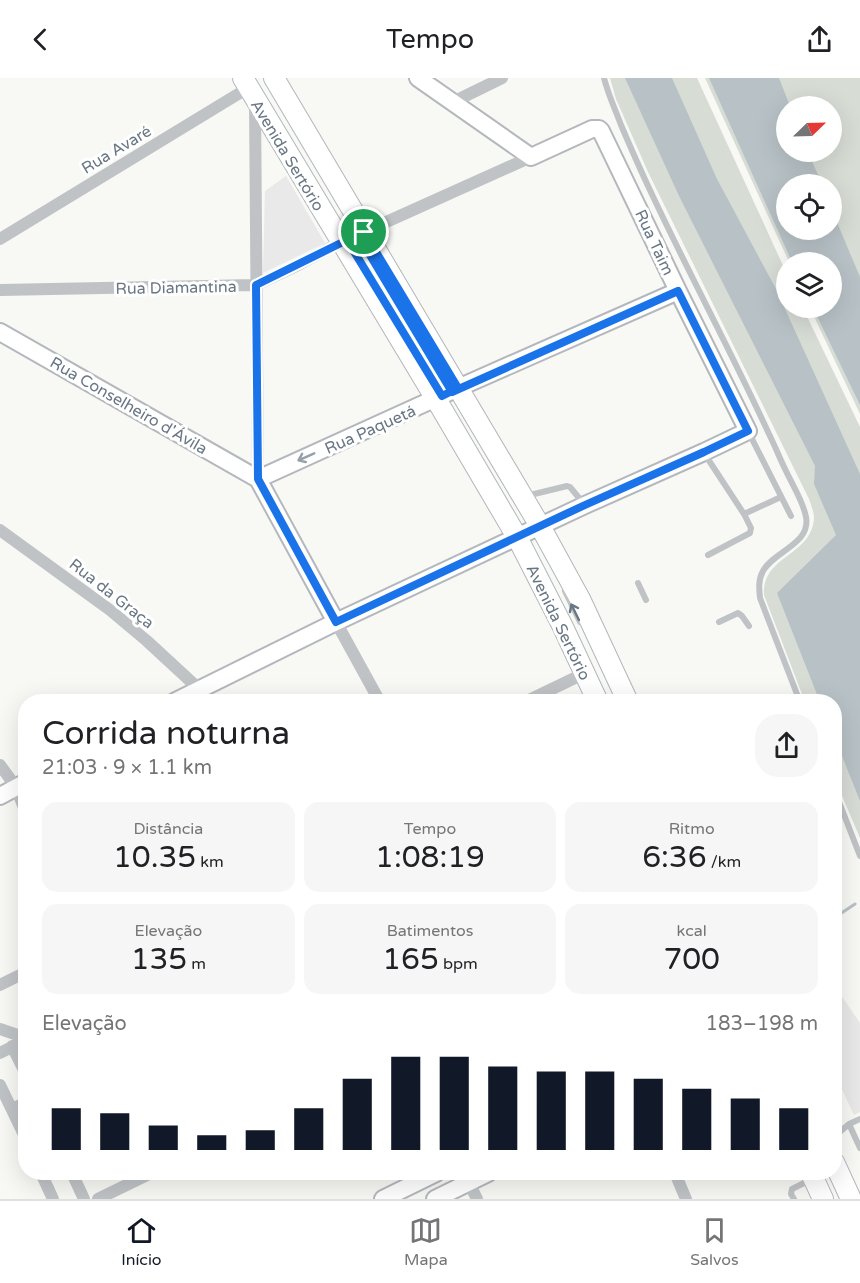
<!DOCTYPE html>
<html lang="pt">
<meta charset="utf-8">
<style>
body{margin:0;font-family:"Varela Round",sans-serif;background:#f6f6f6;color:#202124;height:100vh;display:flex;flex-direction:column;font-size:22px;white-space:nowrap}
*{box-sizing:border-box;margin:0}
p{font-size:20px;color:#757577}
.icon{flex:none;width:33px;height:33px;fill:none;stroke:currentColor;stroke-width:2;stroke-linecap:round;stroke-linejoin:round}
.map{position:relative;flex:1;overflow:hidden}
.details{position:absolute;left:18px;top:616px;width:824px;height:486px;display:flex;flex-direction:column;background:#fff;border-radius:24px;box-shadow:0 6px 24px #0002}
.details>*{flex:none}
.needle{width:39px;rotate:67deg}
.fabs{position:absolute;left:776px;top:18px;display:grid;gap:12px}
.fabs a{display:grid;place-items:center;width:66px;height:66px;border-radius:50%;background:#fff;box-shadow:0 6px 24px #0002;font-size:30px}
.pin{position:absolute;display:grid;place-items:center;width:51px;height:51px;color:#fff;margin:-26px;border:3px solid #fff;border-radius:50%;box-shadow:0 2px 6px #0007}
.round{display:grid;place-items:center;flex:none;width:63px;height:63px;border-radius:24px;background:#f6f6f6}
.summary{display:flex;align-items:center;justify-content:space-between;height:102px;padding:0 24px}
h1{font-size:33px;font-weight:600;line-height:45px}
.figures{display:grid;grid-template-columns:repeat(3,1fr);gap:9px;height:102px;padding:6px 24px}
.figures div{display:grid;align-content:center;border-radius:15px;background:#f6f6f6;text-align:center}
.figures b{font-size:30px;font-weight:600}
.figures small{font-size:16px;font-weight:400}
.figures p{font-size:16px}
.chart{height:168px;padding:12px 24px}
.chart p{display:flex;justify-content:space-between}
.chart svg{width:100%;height:108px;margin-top:6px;stroke:#111827;stroke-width:6}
header{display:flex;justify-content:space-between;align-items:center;height:78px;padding:0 24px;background:#fff;font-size:27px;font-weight:600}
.tab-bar{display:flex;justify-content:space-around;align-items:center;height:84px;border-top:2px solid #e0e0e0;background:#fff;font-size:16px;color:#757577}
.tab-bar a{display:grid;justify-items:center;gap:3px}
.tab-bar .on{color:#111827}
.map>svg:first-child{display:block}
</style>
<header><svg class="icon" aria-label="back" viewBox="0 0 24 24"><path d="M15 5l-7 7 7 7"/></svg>Tempo<svg class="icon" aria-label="share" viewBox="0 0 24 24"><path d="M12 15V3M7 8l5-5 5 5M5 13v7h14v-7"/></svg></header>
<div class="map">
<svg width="860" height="1121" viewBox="0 0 860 1121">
<rect width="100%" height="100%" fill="#f8f8f5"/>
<path fill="#e8e9e8" d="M 286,98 L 325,165 L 263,195 L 265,113 Z
M 834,907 L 860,945 L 860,1034 L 854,1037 L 834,994 Z"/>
<path fill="#d7dcd5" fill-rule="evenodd" d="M 610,0 L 697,0 L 786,194 L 786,230 L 803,230 L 860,349 L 860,760 L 834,699 L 834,624 L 805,624 L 764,517 C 762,477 812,478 814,440 C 814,434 811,427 809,421 L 648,94 L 616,21 Z
M 705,0 L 860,0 L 860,336 L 810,230 L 831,230 L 831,184 L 789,184 ZM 786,28 L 831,28 L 831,74 L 786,74 ZM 786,106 L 831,106 L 831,152 L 786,152 Z"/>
<path fill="#b8c2c6" d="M 625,0 L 672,0 L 717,101 L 776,211 L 860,396 L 860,723 L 834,658 L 834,624 L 820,624 L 777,515 L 836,457 L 814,406 L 815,388 L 679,118 Z
M 709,0 L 779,0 L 790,28 L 786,28 L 786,74 L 808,74 L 822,106 L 786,106 L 786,152 L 831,152 L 831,130 L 860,199 L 860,327 L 813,230 L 831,230 L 831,184 L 792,184 Z"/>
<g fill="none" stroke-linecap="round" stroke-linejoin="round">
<path stroke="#b8c2c6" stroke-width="3" d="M 834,840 L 855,826"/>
<g stroke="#b4b8bd" stroke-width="20">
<path id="secondary" d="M 0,254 L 258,401
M 258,401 L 467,306 L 678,213
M 258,401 L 336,544
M 174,624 L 336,544 L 585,427 L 704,374 L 748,353 L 678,213 L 601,53 L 599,51 L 592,51 L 531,79 L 418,0
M 0,718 L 26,704
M 383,1121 L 436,1095
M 435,1121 L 488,1095"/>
</g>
<g stroke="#b2b7bb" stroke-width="22">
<path id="primary" d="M 243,0 L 436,321 L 517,459 L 563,549 L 598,624
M 274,0 L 540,448 L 580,521 L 628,624
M 834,1084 L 851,1121
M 811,1095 L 823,1121"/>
</g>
<path stroke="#bfc3c6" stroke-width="6" d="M 604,0 C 608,16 615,31 621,47 C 630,68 639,89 649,110 C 687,192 731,273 769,356 C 775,368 780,381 786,393 C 793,408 803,423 806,439 C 811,466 774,473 763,493 C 758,502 759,511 760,520 L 800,624
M 748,353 L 791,438
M 704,375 L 744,436 L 781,419
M 526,418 L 567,408 L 570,409 L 584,426
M 708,477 L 750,455 L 751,450 L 744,436
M 638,505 L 646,522
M 565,513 L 580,544
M 719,544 L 738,535 L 742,538 L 749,548
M 834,711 L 860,778
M 834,1019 L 838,1030 L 834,1037
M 849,1046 L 860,1070
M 834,1059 L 849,1046 L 860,1041
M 794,1121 L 791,1116 L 792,1111 L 810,1102"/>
<path stroke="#bfc3c6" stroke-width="12" d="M 255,24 L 258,401
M 453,24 L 502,0
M 364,154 L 531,79
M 0,161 L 248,10
M 0,212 L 256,207 L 298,187 L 341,164
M 0,452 L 110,532 L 147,563 L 199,611
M 336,544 L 380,624
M 525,624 L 585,595
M 0,687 L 16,709 L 26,735
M 0,907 L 26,894
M 0,951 L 26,960
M 12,968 L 26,996
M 0,975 L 26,962
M 0,1007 L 26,1061
M 12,1031 L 26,1024
M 41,1095 L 53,1121
M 72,1095 L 84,1121
M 464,1095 L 477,1121
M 675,1095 L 686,1121
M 98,1121 L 151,1095"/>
<use href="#secondary" stroke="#fff" stroke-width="16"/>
<use href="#primary" stroke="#fff" stroke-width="20"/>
</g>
<defs><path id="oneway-shaft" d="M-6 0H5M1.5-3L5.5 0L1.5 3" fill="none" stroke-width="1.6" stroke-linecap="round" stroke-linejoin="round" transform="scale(1.5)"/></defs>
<use stroke="#96a0a9" href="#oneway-shaft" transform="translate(306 379) rotate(156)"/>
<use stroke="#697784" href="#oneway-shaft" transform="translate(575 534) rotate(-116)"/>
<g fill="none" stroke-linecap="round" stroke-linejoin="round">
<g stroke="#fff" stroke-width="12">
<path id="route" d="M 364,154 L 458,310 L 442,318 L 347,162 L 256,207 L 258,401 L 336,544 L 585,427 L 704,374 L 748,353 L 678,213 L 452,314 L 358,157 L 364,154"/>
</g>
<use href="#route" stroke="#1a73e8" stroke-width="8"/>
</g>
<g text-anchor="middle" stroke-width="6" stroke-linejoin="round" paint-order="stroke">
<g font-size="16" fill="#697784" stroke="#fff">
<text transform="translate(116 71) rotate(-31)" y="6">Rua Avaré</text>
<text transform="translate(288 77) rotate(59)" y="6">Avenida Sertório</text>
<text transform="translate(655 164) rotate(65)" y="6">Rua Taim</text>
<text transform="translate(176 209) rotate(-1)" y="6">Rua Diamantina</text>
<text transform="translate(129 327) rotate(30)" y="6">Rua Conselheiro d'Ávila</text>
<text transform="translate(370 351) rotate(-24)" y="6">Rua Paquetá</text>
<text transform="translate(112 515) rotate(38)" y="6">Rua da Graça</text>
<text transform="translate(559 544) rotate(64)" y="6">Avenida Sertório</text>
</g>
</g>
</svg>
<div class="fabs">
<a><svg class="needle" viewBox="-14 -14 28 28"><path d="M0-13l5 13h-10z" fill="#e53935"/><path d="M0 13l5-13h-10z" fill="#757577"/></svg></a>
<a><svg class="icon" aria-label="locate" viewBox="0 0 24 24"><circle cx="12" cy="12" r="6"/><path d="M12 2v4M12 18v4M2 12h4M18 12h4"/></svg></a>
<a><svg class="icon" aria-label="layers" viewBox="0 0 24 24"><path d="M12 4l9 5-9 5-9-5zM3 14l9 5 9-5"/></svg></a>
</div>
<div class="pin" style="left:364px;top:154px;background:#1e9e55"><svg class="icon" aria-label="arrive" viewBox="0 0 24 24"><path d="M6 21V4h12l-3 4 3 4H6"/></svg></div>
<section class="details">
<div class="summary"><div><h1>Corrida noturna</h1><p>21:03 · 9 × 1.1 km</p></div><a class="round"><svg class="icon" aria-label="share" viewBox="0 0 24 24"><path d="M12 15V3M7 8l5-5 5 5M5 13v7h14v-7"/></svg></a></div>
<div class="figures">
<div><p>Distância</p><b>10.35<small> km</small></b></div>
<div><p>Tempo</p><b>1:08:19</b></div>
<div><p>Ritmo</p><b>6:36<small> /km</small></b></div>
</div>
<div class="figures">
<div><p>Elevação</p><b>135<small> m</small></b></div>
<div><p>Batimentos</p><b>165<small> bpm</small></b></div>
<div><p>kcal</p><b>700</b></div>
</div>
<div class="chart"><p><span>Elevação</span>183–198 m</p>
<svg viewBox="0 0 160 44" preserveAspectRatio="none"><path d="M5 44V27M15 44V29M25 44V34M35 44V38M45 44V36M55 44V27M65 44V15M75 44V6M85 44V6M95 44V10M105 44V12M115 44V12M125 44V15M135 44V19M145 44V23M155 44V27"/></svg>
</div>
</section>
</div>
<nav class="tab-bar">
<a class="on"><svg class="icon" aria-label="home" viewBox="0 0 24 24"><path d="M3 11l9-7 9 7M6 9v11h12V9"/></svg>Início</a>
<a><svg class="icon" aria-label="map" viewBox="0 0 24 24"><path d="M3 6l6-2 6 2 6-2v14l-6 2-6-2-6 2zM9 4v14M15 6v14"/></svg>Mapa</a>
<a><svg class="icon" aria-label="saved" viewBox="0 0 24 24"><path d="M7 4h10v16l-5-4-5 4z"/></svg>Salvos</a>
</nav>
